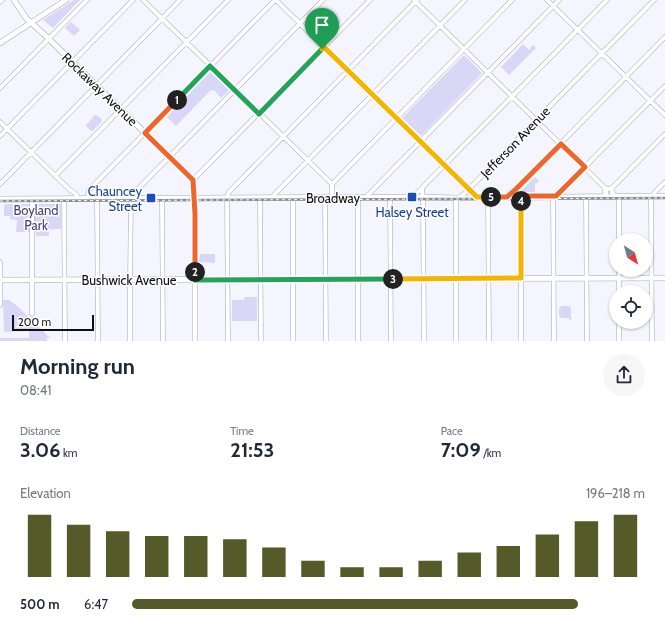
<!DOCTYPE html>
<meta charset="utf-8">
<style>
body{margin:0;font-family:Cabin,sans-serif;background:#f6f6f7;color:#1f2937;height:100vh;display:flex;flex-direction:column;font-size:15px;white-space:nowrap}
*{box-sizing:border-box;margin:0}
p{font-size:13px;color:#747a83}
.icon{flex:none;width:22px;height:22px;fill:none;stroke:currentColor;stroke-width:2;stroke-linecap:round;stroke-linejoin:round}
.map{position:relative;height:341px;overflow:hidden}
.drawer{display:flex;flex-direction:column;background:#fff;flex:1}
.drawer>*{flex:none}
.needle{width:26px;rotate:143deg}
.tools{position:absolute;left:609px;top:233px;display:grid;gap:8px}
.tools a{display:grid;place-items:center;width:44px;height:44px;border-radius:50%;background:#fff;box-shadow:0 1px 3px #0004;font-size:20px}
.scale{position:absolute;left:12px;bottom:10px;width:82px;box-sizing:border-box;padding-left:4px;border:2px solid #101013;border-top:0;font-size:11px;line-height:14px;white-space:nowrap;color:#101013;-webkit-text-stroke:3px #fff;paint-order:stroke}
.pin{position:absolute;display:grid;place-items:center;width:34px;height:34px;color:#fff;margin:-41px -17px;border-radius:50% 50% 50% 0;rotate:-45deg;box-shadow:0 0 4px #0007}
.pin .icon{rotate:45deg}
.km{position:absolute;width:20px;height:20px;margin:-10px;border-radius:50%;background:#222;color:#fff;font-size:11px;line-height:20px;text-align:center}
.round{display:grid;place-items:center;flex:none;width:42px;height:42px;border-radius:21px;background:#f6f6f7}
.summary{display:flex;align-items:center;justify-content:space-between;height:68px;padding:0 20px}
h1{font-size:22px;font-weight:700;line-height:30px}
.metrics{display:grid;grid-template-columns:repeat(3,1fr);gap:6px;height:68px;padding:4px 20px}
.metrics div{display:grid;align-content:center}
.metrics b{font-size:20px;font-weight:700}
.metrics small{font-size:11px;font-weight:400}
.metrics p{font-size:11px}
.chart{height:112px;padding:8px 20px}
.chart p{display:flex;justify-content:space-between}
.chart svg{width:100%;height:72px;margin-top:4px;stroke:#555a28;stroke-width:6}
ul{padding:0 20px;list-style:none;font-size:13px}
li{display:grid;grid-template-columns:64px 48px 1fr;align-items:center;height:30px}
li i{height:10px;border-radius:5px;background:#555a28}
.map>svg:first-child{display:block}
</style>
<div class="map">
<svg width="665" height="341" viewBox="0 0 665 341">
<rect width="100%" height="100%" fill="#f5f5ff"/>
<path fill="#d8d7f5" d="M 74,0 L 80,0 L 53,28 L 43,20 Z
M 71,22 L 80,30 L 74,36 L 65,28 Z
M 523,44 L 529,50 L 533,45 L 536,48 L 509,75 L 501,67 Z
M 464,55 L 482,73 L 421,136 L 402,118 Z
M 210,72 L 229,90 L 221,98 L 214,90 L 210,91 L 176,126 L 167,117 Z
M 95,115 C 98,115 102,119 102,121 L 93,131 L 91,131 L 86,126 L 86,125 Z
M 535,177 L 539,181 L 537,183 L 535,183 L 535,192 L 520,192 Z
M 5,204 L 61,204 L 61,229 L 49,229 L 49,236 L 36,236 L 36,232 L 16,232 L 17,220 L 10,219 L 10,216 L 4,216 L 4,206 Z
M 200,254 L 215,254 L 215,263 L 199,262 Z
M 245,297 L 257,297 L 257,321 L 232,321 L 232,300 L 244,300 Z
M 3,300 L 9,300 L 16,305 L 36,324 L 50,338 L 46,338 L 48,341 L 0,341 L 0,338 L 29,338 L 29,331 L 4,332 Z
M 562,306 L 569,306 L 571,308 L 571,320 L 569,320 L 569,318 L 562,318 L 560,317 C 558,313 558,308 562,306 Z"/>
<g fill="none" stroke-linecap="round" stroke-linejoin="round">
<g stroke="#a5a5ae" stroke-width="5">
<path id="minor" d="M 143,0 L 332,184 L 332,198
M 276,0 L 477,197
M 414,0 L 605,188 L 610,189 L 612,188 L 665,134
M 547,0 L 665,115
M 0,2 L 2,0
M 0,88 L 87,0
M 0,122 L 70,190 L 77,195 L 77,199
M 0,136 L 133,0
M 55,176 L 228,0
M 193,180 L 370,0
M 0,184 L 180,0
M 332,184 L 512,0
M 422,189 L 423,201 L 424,341
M 553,196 L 554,341
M 556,196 L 665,86
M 358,197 L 358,341
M 366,197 L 559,0
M 390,197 L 391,341
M 413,197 L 607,0
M 488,197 L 489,341
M 507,197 L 516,189 L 665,37
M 521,197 L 521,341
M 586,197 L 587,341
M 619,197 L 619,240
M 260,198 L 261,341
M 271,198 L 465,0
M 293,198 L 293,341
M 325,198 L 326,341
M 32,199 L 32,314
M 64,199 L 65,341
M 87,199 L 89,190 L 275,0
M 97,199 L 98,341
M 162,199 L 163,341
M 0,262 L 0,305
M 619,270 L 619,292
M 619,322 L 619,341
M 130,341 L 130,280 L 131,199 L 133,194 L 323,0
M 228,341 L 227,197 L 229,192 L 417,0
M 456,341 L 456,201 L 471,187 L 654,0
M 652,341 L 651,200 L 655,192 L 665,182"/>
</g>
<g stroke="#a5a5ae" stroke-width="6">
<path id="major" d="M 14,0 L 26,18 L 48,38 L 193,180 L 195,214 L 195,341
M 0,43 L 66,0
M 612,188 L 612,192 L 615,197
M 604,197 L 606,193 L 605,188
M 0,199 L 425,197 L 455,198 L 665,196
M 0,280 L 665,278"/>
</g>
<use href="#minor" stroke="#fff" stroke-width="4"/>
<use href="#major" stroke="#fff" stroke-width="5"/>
<g stroke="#8b8b92" stroke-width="2.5">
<path id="rail" d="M 0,201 L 665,198"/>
</g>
<use href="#rail" stroke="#fff" stroke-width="1" stroke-dasharray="3" stroke-linecap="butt"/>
</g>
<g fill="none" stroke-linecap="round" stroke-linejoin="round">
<g stroke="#fff" stroke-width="8">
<path id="split-1" d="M 177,100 L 210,66 L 259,114 L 322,49"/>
</g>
<g stroke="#fff" stroke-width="8">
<path id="split-2" d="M 177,100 L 145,133 L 193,180 L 195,214 L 195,272"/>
</g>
<g stroke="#fff" stroke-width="8">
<path id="split-3" d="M 195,272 L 195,280 L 393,279"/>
</g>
<g stroke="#fff" stroke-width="8">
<path id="split-4" d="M 393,279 L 521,278 L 521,201"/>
</g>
<g stroke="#fff" stroke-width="8">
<path id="split-5" d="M 491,197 L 507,197 L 516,189 L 561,144 L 585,167 L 556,196 L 521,196 L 521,201"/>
</g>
<g stroke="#fff" stroke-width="8">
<path id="split-6" d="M 322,49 L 324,47 L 477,197 L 491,197"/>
</g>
<use href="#split-1" stroke="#22a559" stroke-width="5"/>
<use href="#split-2" stroke="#f0652b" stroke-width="5"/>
<use href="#split-3" stroke="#22a559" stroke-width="5"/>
<use href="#split-4" stroke="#f5b400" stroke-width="5"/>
<use href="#split-5" stroke="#f0652b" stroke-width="5"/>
<use href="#split-6" stroke="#f5b400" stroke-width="5"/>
</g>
<g fill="#1a4fb4" stroke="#fff" stroke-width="1.5">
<rect x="407" y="192" width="10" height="10" rx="2"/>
<rect x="146" y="193" width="10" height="10" rx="2"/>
</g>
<g text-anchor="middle" stroke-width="3" stroke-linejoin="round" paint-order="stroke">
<g font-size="13" fill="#101013" stroke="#fff">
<text transform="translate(100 89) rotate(44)" y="5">Rockaway Avenue</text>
<text transform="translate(515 142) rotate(-46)" y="5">Jefferson Avenue</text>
<text x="333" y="203">Broadway</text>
<text x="129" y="285">Bushwick Avenue</text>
</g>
<g font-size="13" fill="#164399" stroke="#fff" text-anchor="end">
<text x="142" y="196">Chauncey<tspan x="142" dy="15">Street</tspan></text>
<text x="412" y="217" text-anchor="middle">Halsey Street</text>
</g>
<g font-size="13" fill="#453e76" stroke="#fff">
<text x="36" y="215">Boyland<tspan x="36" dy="15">Park</tspan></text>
</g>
</g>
</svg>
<div class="tools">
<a><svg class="needle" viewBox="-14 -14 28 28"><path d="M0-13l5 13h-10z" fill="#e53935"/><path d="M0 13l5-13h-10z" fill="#747a83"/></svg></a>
<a><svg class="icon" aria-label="locate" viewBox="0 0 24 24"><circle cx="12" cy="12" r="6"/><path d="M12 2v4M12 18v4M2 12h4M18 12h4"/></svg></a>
</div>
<div class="scale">200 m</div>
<div class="pin" style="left:322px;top:49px;background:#1e9e55"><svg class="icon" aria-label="arrive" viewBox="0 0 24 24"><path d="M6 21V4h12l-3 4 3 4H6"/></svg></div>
<b class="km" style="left:177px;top:100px">1</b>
<b class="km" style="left:195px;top:272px">2</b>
<b class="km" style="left:393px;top:279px">3</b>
<b class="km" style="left:521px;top:201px">4</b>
<b class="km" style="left:491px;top:197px">5</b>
</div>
<section class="drawer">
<div class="summary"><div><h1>Morning run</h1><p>08:41</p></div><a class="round"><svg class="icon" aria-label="share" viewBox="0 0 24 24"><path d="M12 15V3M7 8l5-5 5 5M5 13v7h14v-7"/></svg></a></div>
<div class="metrics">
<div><p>Distance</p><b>3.06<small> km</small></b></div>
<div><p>Time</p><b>21:53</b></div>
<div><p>Pace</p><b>7:09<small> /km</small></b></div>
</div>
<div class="chart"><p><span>Elevation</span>196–218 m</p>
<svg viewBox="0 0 160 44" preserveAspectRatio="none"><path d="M5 44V6M15 44V12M25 44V16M35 44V19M45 44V19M55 44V21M65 44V26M75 44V34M85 44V38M95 44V38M105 44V34M115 44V29M125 44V25M135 44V18M145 44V10M155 44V6"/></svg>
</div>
<ul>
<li><b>500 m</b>6:47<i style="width:87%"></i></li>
</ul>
</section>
